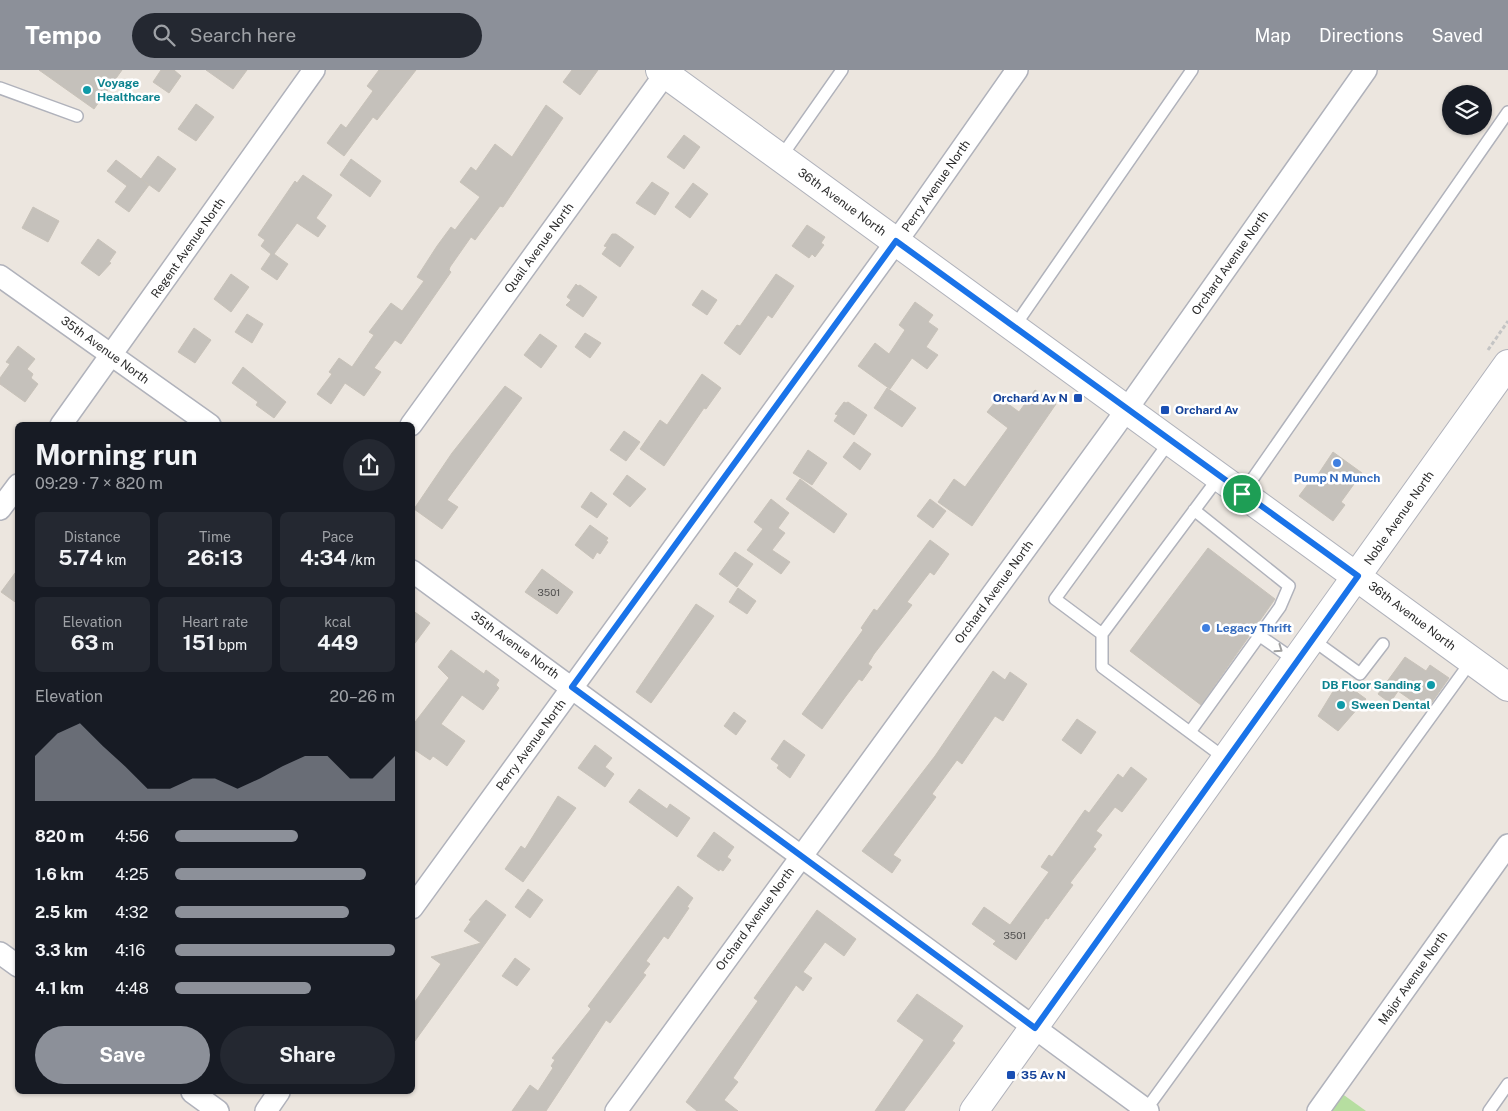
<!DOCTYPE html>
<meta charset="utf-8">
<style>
body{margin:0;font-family:"Public Sans",sans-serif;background:#242831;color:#f1f3f6;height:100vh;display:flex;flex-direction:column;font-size:19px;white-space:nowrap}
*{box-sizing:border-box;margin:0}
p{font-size:16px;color:#9ea1a6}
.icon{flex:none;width:28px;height:28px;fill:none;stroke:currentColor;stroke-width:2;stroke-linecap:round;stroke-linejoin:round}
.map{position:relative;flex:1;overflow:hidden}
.drawer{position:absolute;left:15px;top:352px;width:400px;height:672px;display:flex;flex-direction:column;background:#171b24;border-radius:8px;box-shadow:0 1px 4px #0004}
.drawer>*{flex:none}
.tools{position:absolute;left:1442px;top:15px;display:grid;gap:10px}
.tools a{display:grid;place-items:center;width:50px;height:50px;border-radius:50%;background:#171b24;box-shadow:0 1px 4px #0004;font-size:25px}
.pin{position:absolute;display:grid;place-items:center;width:42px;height:42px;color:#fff;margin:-21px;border:2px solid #fff;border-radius:50%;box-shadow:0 1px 5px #0007}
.round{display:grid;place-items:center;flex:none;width:52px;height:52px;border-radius:26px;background:#242831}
.summary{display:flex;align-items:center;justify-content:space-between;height:85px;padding:0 20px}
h1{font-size:28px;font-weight:700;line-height:38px}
.figures{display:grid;grid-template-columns:repeat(3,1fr);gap:8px;height:85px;padding:5px 20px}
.figures div{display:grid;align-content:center;border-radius:8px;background:#242831;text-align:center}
.figures b{font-size:21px;font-weight:700}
.figures small{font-size:14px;font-weight:400}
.figures p{font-size:14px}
.chart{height:140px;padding:10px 20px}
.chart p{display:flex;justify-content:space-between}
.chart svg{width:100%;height:90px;margin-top:5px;fill:#8c9099;opacity:.7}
.cta{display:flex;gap:10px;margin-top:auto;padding:10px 20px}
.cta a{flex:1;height:58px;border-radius:30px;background:#8c9099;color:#fff;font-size:20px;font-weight:700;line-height:58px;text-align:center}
.cta a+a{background:#242831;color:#f1f3f6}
ul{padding:0 20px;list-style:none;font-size:16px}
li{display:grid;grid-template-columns:80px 60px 1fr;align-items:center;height:38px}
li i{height:12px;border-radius:6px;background:#8c9099}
header{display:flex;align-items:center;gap:30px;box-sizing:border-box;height:70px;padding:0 25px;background:#8c9099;color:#fff}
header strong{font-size:24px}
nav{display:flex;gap:28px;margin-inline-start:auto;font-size:18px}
.search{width:350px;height:45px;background:#242831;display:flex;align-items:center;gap:12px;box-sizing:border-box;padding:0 18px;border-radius:28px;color:#9ea1a6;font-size:19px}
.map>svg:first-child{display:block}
</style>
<header>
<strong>Tempo</strong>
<div class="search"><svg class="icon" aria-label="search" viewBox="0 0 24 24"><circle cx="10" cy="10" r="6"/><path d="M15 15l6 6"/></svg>Search here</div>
<nav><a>Map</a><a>Directions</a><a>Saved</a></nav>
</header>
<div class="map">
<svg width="1508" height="1041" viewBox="0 0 1508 1041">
<rect width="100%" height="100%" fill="#ece6df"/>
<path fill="#b6dea0" d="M 1341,1023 L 1366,1041 L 1328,1041 Z"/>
<path fill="#c5c1bb" stroke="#c8c2b9" d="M 39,0 L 122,0 L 94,39 Z
M 161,0 L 174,0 L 181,6 L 169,23 L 153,12 Z
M 206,0 L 247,0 L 233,19 Z
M 379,0 L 416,0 L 377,50 L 373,47 L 344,86 L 327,73 L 341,54 L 346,58 L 373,21 L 367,16 Z
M 572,0 L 598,0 L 580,25 L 563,12 Z
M 196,34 L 214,47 L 196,71 L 178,59 Z
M 546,35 L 563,48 L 503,137 L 500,136 L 475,170 L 471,167 L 450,197 L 449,200 L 451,202 L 401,274 L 395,270 L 374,298 L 381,302 L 364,326 L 345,313 L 331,334 L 317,324 L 332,304 L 329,302 L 339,288 L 352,297 L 374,265 L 369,262 L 391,233 L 402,241 L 424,211 L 417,207 L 437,176 L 451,157 L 455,160 L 480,127 L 460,112 L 471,97 L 476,101 L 495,74 L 512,87 Z
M 684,65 L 700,77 L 684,99 L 667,87 Z
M 158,86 L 176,99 L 159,122 L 141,109 Z
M 351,89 L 381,111 L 370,127 L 340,105 Z
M 116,90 L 149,115 L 129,142 L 115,132 L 127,116 L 107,101 Z
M 303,105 L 332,125 L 316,148 L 326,156 L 318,167 L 297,153 L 274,184 L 288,194 L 277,210 L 261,199 L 271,184 L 261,176 L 265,170 L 258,165 L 295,111 L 297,113 Z
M 652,112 L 669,123 L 655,145 L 636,133 Z
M 693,113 L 708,124 L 690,148 L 675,137 Z
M 33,137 L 59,151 L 48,172 L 22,158 Z
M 807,155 L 825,167 L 821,173 L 824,175 L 815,187 L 812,184 L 809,188 L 792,176 Z
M 612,164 L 616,164 L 634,177 L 620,197 L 602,184 L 607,177 L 604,176 Z
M 98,169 L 116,182 L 109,192 L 111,193 L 99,206 L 81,193 Z
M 231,204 L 249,217 L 231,242 L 214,229 Z
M 776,204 L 794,216 L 772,248 L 768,245 L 740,285 L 724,273 L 737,255 L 740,256 Z
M 576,214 L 578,216 L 580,215 L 597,227 L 583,247 L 566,235 L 571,230 L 567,227 Z
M 702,220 L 717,230 L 707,245 L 692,235 Z
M 915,232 L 933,245 L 928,252 L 938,259 L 926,277 L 938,285 L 927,299 L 912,288 L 890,319 L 858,296 L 875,273 L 889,284 L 905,260 L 899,255 Z
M 247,244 L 263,254 L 252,273 L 235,262 Z
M 194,258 L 211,270 L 195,293 L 178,282 Z
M 585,263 L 601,273 L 590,288 L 575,277 Z
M 540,264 L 557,276 L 541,298 L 524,285 Z
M 18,276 L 35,289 L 27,299 L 33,304 L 31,308 L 38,314 L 25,332 L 0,314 L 0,308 L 10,294 L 6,292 Z
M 243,297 L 286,332 L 274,348 L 256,335 L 258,332 L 232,313 Z
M 702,304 L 721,318 L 706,339 L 704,338 L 664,396 L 640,379 L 660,350 L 667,355 Z
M 505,316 L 522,328 L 447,430 L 458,437 L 442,459 L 414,439 L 452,383 Z
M 887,318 L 916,338 L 902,357 L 874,338 Z
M 1035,320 L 1056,334 L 972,456 L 938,432 L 954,409 L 965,417 L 1008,358 L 987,342 L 999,327 L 1019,342 Z
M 844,332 L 846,333 L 848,332 L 867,345 L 854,365 L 834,351 L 838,345 L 835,344 Z
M 624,361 L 640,372 L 626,391 L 610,380 Z
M 854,372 L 871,384 L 860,400 L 843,387 Z
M 808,380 L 827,393 L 812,415 L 793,403 Z
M 1333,382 L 1362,403 L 1341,432 L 1345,435 L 1333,451 L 1299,426 L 1311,410 L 1313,412 Z
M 627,405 L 646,419 L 630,437 L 613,424 Z
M 800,409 L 847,444 L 834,463 L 786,429 Z
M 591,422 L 607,434 L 597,448 L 581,437 Z
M 771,429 L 789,443 L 778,458 L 785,463 L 772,480 L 790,492 L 781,504 L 747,480 L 763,459 L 754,452 Z
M 930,429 L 946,441 L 933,458 L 917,446 Z
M 590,455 L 608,468 L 606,471 L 608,472 L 600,484 L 597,482 L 593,489 L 575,475 Z
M 930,470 L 949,484 L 934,505 L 930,502 L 907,532 L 912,535 L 874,584 L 868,594 L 872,597 L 862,611 L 859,609 L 846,626 L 822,659 L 802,644 L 863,560 L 861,558 L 874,539 L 877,541 Z
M 1208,478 L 1275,529 L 1201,635 L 1130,581 Z
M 735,482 L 753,494 L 737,517 L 719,504 Z
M 18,499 L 18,534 L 1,522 Z
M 542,499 L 573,522 L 557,544 L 525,522 Z
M 738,518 L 756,531 L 747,544 L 729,532 Z
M 696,534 L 714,546 L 651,633 L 636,622 Z
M 412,540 L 430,553 L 412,577 Z
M 451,580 L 484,604 L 486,600 L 499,610 L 496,615 L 499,618 L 483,640 L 462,625 L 441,654 L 465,671 L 447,696 L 433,686 L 430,690 L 412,678 L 412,656 L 449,608 L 438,597 Z
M 1405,587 L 1426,601 L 1430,595 L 1449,608 L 1430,635 L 1425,631 L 1421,637 L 1398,621 L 1390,633 L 1378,624 Z
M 993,601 L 1005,610 L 1010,602 L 1027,614 L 1003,651 L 995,646 L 962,694 L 957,690 L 932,724 L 936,727 L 893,785 L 901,790 L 892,803 L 862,781 L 935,686 Z
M 1340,610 L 1366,629 L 1338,661 L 1318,646 Z
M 734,642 L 746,651 L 736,665 L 724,656 Z
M 1077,649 L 1096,662 L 1081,684 L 1062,670 Z
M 784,670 L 805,685 L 790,708 L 777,698 L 779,695 L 771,689 Z
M 595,675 L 612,688 L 605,697 L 614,704 L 605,717 L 578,698 Z
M 1131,697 L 1147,709 L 1122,742 L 1115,737 L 1096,761 L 1102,765 L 1093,777 L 1096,779 L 1070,813 L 1073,815 L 1048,849 L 1046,848 L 1016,890 L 993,874 L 996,871 L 972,854 L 984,837 L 1010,855 L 1049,802 L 1041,797 L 1049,785 L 1052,787 L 1085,740 L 1089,743 L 1118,704 L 1123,708 Z
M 639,719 L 667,739 L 670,734 L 690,748 L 677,767 L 629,732 Z
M 558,726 L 576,738 L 523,812 L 505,799 L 521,776 L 525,779 Z
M 714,762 L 734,777 L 727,787 L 731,790 L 723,801 L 720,799 L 719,801 L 697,786 Z
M 678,816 L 693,828 L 687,837 L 689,838 L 668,869 L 664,866 L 646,891 L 650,894 L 643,903 L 646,905 L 610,953 L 606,950 L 546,1041 L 512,1041 L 530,1015 L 538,1021 L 553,998 L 551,996 L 555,990 L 552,988 L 591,939 L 588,936 Z
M 528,819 L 543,830 L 530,848 L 515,837 Z
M 486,830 L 506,845 L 412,975 L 412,936 L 441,894 L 431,887 L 481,873 L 464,861 L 471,851 L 469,850 Z
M 817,840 L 856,869 L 844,886 L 825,872 L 803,902 L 812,908 L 803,921 L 796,915 L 733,1008 L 738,1012 L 724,1030 L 738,1041 L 697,1041 L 686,1032 L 758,931 L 754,928 Z
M 515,888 L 530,899 L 517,916 L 502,906 Z
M 917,924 L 963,956 L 952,971 L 955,973 L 904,1041 L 875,1041 L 924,970 L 897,951 Z"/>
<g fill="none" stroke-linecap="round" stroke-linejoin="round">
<g stroke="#b0b2bb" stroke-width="14">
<path id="service" d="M 0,18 L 77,46
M 781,87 L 842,0
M 1014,257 L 1192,0
M 1170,371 L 1055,529 L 1102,564 L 1102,597 L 1226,689
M 1242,424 L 1508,42
M 1102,564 L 1219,407
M 1260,566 L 1296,591
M 1313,570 L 1360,604 L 1383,574
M 1190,662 L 1280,537 L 1289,516 L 1194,440
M 1145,1041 L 1472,590
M 1489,1041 L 1508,1014"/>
</g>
<g stroke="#b0b2bb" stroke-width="24">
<path id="minor" d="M 0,206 L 210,355
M 61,355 L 314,0
M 411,355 L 668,0
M 0,439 L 18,415
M 412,501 L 1148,1041
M 412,838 L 909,154 L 1017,0
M 0,883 L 18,896
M 192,1022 L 218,1041
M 266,1041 L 279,1022
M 616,1041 L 1115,356 L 1366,0
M 1318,1041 L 1508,775"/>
</g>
<g stroke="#b0b2bb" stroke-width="30">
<path id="tertiary" d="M 660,0 L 1508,617
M 974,1041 L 1508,294"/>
</g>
<path stroke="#c4c4c4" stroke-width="3" stroke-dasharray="4 2.5" stroke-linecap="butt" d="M 1488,280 L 1508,251"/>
<use href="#service" stroke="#fff" stroke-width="11"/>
<use href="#minor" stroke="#fff" stroke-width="21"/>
<use href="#tertiary" stroke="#fff" stroke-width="28"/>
</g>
<defs><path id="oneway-chevron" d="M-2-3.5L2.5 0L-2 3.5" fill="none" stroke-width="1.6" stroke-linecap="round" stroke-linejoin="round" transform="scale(1.25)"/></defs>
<use stroke="#a0a0a0" href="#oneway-chevron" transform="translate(1279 579) rotate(35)"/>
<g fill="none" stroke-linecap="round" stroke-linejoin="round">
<g stroke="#fff" stroke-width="10">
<path id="route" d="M 896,171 L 1358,506 L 1035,958 L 572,617 Z"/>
</g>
<use href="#route" stroke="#1a73e8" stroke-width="6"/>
</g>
<g fill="#0f9aa8" stroke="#fff" stroke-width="2">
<circle cx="87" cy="20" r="5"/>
<circle cx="1431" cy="615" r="5"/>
<circle cx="1341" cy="635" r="5"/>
</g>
<g fill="#1a4fb4" stroke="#fff" stroke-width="2">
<rect x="1073" y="323" width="10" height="10" rx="2.5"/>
<rect x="1160" y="335" width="10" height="10" rx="2.5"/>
<rect x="1006" y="1000" width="10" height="10" rx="2.5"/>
</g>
<g fill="#3f7fe0" stroke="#fff" stroke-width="2">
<circle cx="1337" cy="393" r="5"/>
<circle cx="1206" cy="558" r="5"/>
</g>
<g text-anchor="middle" stroke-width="5" stroke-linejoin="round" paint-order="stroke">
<g font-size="10" fill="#525150">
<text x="549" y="526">3501</text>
<text x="1015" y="869">3501</text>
</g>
<g font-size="12" font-weight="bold" fill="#0d838f" stroke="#fff" text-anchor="start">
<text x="97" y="17">Voyage<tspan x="97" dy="14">Healthcare</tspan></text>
<text x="1421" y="619" text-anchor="end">DB Floor Sanding</text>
<text x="1351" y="639">Sween Dental</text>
</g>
<g font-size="12" fill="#2c2c2c" stroke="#fff">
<text transform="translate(936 116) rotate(-55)" y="4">Perry Avenue North</text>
<text transform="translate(842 132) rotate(36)" y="4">36th Avenue North</text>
<text transform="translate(188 178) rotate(-55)" y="4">Regent Avenue North</text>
<text transform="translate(539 178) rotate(-54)" y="4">Quail Avenue North</text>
<text transform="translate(1230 193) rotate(-55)" y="4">Orchard Avenue North</text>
<text transform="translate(105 280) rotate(36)" y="4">35th Avenue North</text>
<text transform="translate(1399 448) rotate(-55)" y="4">Noble Avenue North</text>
<text transform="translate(994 522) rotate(-54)" y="4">Orchard Avenue North</text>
<text transform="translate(1412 546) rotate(37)" y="4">36th Avenue North</text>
<text transform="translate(515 575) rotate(36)" y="4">35th Avenue North</text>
<text transform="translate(531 675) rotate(-54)" y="4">Perry Avenue North</text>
<text transform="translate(755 849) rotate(-54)" y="4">Orchard Avenue North</text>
<text transform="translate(1413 908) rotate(-55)" y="4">Major Avenue North</text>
</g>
<g font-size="12" font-weight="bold" fill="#164399" stroke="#fff" text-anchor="start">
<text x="1068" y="332" text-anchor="end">Orchard Av N</text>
<text x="1175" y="344">Orchard Av</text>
<text x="1021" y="1009">35 Av N</text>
</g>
<g font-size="12" font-weight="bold" fill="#366cbe" stroke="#fff">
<text x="1337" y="412">Pump N Munch</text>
<text x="1216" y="562" text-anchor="start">Legacy Thrift</text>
</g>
</g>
</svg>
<div class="tools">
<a><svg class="icon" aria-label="layers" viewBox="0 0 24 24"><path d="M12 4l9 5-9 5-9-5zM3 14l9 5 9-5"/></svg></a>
</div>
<div class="pin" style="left:1242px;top:424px;background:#1e9e55"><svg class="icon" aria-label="arrive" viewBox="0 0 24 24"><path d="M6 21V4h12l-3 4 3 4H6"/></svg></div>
<section class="drawer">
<div class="summary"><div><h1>Morning run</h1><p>09:29 · 7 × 820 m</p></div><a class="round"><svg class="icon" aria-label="share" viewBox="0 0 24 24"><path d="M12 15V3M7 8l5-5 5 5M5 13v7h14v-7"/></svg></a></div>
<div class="figures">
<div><p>Distance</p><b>5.74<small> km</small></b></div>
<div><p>Time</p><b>26:13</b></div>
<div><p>Pace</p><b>4:34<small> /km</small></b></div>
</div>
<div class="figures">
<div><p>Elevation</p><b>63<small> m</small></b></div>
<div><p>Heart rate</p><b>151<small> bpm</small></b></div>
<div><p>kcal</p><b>449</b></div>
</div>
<div class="chart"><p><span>Elevation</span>20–26 m</p>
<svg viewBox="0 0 160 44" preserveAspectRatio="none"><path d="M0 44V22L10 11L20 6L30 17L40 27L50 38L60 38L70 33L80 33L90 38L100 33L110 27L120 22L130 22L140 33L150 33L160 22V44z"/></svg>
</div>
<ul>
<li><b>820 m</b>4:56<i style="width:56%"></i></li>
<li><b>1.6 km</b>4:25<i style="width:87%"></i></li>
<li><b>2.5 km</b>4:32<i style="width:79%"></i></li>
<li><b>3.3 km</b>4:16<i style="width:100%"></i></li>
<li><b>4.1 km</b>4:48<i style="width:62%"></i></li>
</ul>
<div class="cta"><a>Save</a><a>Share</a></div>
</section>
</div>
